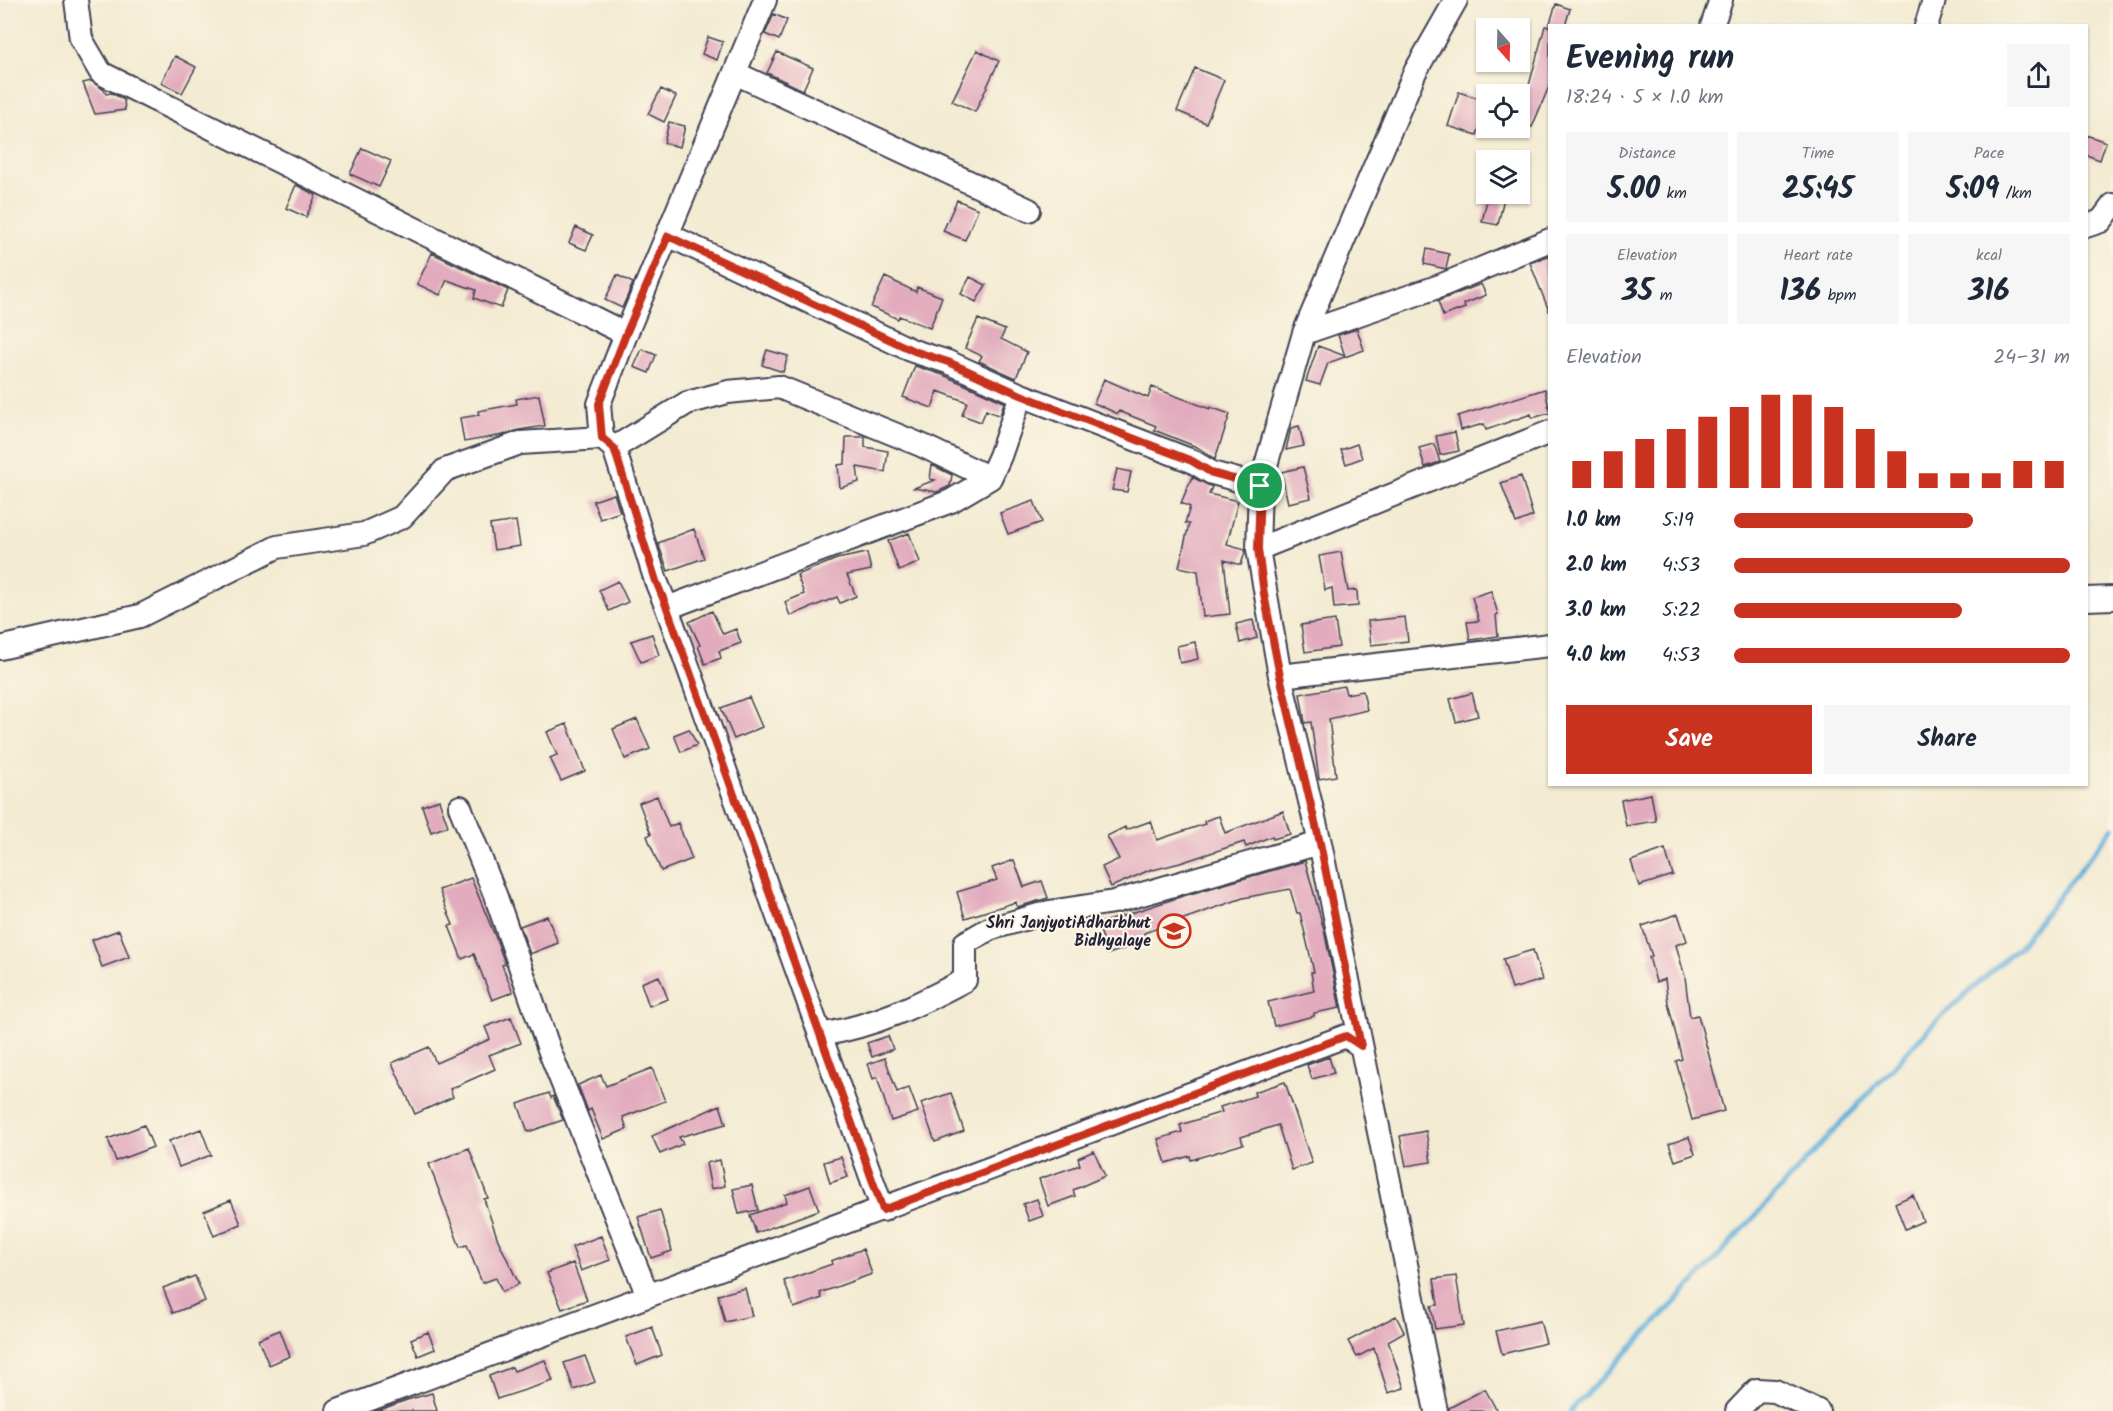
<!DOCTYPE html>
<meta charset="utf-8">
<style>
body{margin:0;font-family:Kalam,sans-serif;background:#f6f6f7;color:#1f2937;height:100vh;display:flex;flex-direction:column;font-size:22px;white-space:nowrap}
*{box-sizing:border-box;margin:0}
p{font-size:20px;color:#747a83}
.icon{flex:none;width:33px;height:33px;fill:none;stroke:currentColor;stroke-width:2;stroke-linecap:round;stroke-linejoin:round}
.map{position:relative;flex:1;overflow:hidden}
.side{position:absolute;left:1548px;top:24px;width:540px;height:762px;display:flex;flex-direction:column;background:#fff;border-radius:0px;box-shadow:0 2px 4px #0004}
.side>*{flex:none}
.needle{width:39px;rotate:160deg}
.tools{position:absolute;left:1476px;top:18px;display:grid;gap:12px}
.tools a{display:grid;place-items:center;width:54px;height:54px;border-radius:0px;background:#fff;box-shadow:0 2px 4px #0004;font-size:30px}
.pin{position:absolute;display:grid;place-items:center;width:51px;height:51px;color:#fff;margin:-26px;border:3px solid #fff;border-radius:50%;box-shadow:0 2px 6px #0007}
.round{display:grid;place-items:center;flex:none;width:63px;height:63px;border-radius:0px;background:#f6f6f7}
.head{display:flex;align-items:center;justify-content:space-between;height:102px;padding:0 18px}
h1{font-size:33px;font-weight:700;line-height:45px}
.figures{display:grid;grid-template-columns:repeat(3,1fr);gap:9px;height:102px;padding:6px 18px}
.figures div{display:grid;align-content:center;border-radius:0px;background:#f6f6f7;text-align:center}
.figures b{font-size:30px;font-weight:700}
.figures small{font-size:16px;font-weight:400}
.figures p{font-size:16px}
.chart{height:168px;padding:12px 18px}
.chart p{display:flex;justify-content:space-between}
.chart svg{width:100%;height:108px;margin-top:6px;stroke:#c8321e;stroke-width:6}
.action{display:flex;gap:12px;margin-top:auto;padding:12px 18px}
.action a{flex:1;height:69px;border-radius:0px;background:#c8321e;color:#fff;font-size:24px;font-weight:700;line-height:69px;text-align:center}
.action a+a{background:#f6f6f7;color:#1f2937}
ul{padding:0 18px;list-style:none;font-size:20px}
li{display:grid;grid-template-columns:96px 72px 1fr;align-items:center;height:45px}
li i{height:15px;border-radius:8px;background:#c8321e}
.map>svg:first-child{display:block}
</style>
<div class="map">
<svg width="2113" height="1411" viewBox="0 0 2113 1411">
<rect width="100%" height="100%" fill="#fcf5e5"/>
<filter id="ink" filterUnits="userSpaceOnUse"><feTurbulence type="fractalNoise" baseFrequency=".0167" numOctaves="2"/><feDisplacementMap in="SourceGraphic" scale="12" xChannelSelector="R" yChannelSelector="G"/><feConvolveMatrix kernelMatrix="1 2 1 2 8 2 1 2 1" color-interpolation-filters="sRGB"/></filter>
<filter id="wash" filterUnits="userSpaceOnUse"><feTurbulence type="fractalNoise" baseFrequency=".008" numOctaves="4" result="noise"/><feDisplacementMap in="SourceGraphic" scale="24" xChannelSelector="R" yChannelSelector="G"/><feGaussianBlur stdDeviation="1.35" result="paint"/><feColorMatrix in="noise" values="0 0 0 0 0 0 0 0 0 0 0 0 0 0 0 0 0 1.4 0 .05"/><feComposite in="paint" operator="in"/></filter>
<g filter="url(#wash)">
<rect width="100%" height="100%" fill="#f3ebd2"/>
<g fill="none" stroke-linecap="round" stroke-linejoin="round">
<path stroke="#62afdb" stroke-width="5" d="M 1570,1411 L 1684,1293 L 1931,1026 L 2018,947 L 2113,828"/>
</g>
<g id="blocks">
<path fill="#e2acbe" d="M 1556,4 L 1570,9 L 1565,26 L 1549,26 Z
M 774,14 L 787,20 L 779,40 L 765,34 Z
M 1545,26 L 1550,27 L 1550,84 L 1532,127 L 1520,123 L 1520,98 L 1525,100 Z
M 708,37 L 723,42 L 717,60 L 702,54 Z
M 977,50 L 999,61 L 975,112 L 952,101 Z
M 777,52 L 813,68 L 803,90 L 767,73 Z
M 175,56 L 196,67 L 182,93 L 161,83 Z
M 1195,68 L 1224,80 L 1206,123 L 1177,111 Z
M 91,81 L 104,90 L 106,94 L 112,93 L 124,100 L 125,110 L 95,114 L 83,83 Z
M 661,89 L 676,96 L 664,122 L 648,114 Z
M 1459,92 L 1486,101 L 1486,107 L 1477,135 L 1448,126 Z
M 669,122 L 685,126 L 680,147 L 664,143 Z
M 2086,135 L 2106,142 L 2100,160 L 2086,155 Z
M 362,148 L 391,161 L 379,187 L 350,174 Z
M 296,185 L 316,195 L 306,217 L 286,208 Z
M 1488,195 L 1504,198 L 1498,225 L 1482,222 Z
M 957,200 L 978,209 L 965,240 L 943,231 Z
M 576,227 L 593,235 L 586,250 L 569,243 Z
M 1427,249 L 1449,254 L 1446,269 L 1424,264 Z
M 432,253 L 508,290 L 501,308 L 474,298 L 476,290 L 447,280 L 440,295 L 417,284 Z
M 1550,255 L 1550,311 L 1549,311 L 1530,263 Z
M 617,275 L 633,283 L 622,308 L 605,300 Z
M 885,277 L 916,292 L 917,287 L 942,297 L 930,328 L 899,316 L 898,319 L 871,307 Z
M 970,277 L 986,285 L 976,302 L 961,294 Z
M 1481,284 L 1486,295 L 1464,304 L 1465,308 L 1443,316 L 1438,301 Z
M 978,319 L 1005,330 L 1001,339 L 1027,352 L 1016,378 L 979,361 L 982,356 L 965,348 Z
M 1357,329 L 1364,350 L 1328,363 L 1320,385 L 1306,381 L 1318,346 L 1345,356 L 1338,335 Z
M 642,349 L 656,355 L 649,373 L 634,367 Z
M 767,350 L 788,356 L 783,372 L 762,365 Z
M 915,366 L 943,375 L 1004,402 L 1000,416 L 986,410 L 981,422 L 962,415 L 967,402 L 938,391 L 932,408 L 903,397 Z
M 1104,379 L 1148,398 L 1152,387 L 1210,409 L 1210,407 L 1230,414 L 1215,459 L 1197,447 L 1154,430 L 1156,426 L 1119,411 L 1118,414 L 1094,403 Z
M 1545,389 L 1550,413 L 1532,418 L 1531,414 L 1486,430 L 1484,424 L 1461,430 L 1458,416 Z
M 539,395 L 545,426 L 519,430 L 503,435 L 464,442 L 460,418 L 479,415 L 478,411 L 517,404 L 516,399 Z
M 1299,426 L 1304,446 L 1286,450 L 1291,428 Z
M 1455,432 L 1459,451 L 1440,455 L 1436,436 Z
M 846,437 L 865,437 L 865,447 L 888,451 L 885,472 L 857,467 L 859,482 L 840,488 L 838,465 L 845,464 Z
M 1357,444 L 1362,458 L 1346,464 L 1341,450 Z
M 1434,444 L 1440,462 L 1425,467 L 1419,448 Z
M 932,465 L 952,475 L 950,486 L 937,492 L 914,488 L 935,480 L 930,479 Z
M 1303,467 L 1311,498 L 1288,503 L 1281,472 Z
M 1117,469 L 1131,472 L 1127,492 L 1112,490 Z
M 1521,476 L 1533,516 L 1516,523 L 1501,483 Z
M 1192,477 L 1212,487 L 1209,494 L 1238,501 L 1227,544 L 1245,549 L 1245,552 L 1241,565 L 1224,560 L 1230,614 L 1203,617 L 1198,571 L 1179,567 L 1189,524 L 1185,523 L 1190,507 L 1181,503 Z
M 614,494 L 620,512 L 600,519 L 593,501 Z
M 1034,501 L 1042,522 L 1008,534 L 1000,513 Z
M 516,521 L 520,546 L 494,550 L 490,525 Z
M 694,529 L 704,558 L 668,571 L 658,543 Z
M 909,533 L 920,562 L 899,571 L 888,541 Z
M 1341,552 L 1348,591 L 1357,590 L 1358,606 L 1334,608 L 1332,588 L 1325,590 L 1319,556 Z
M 867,553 L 871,570 L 847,575 L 856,596 L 840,603 L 837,597 L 790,616 L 785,602 L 804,594 L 797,575 L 837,559 Z
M 618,581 L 628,602 L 609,611 L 599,590 Z
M 1491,591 L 1498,614 L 1496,615 L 1498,636 L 1470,640 L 1467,622 L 1479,621 L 1472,597 Z
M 712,611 L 723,634 L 736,629 L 741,643 L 719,651 L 721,658 L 705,664 L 698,646 L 700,645 L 689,622 Z
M 1405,617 L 1408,641 L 1371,645 L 1368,621 Z
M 1253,620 L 1257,638 L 1240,643 L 1236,624 Z
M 1335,620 L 1339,647 L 1305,652 L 1301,625 Z
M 652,634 L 659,655 L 641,662 L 631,641 Z
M 1195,642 L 1198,659 L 1180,663 L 1177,646 Z
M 1344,686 L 1346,694 L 1363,691 L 1367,710 L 1329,719 L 1336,776 L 1319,779 L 1311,722 L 1305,723 L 1300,694 Z
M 1472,693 L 1478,716 L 1456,722 L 1450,699 Z
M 749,697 L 762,727 L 734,739 L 721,708 Z
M 637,719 L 650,749 L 625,759 L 613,729 Z
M 567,724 L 585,771 L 561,781 L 550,758 L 557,755 L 547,732 Z
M 689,729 L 697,745 L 681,752 L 674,735 Z
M 1651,794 L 1656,821 L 1626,826 L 1621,800 Z
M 657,796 L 669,827 L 678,823 L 692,859 L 661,871 L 647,836 L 651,834 L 639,803 Z
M 439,800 L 448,826 L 431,832 L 422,806 Z
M 1283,811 L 1290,834 L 1273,839 L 1272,836 L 1246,847 L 1244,842 L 1180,863 L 1153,870 L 1152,869 L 1111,887 L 1102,867 L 1119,859 L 1107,836 L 1125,827 L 1126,830 L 1151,821 L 1157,840 L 1205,824 L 1204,821 L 1219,816 L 1225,833 Z
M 1665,849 L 1673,875 L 1639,886 L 1631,861 Z
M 1014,860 L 1024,887 L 1042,881 L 1048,898 L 1017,907 L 1016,902 L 965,918 L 957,892 L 997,880 L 992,868 Z
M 1305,861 L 1324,930 L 1340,1008 L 1314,1013 L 1314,1016 L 1274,1026 L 1268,1002 L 1314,991 L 1311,972 L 1314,972 L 1300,913 L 1297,913 L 1290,889 L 1243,898 L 1144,933 L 1147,941 L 1108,954 L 1098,924 L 1180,897 Z
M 471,878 L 495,936 L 505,964 L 502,965 L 513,992 L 492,1000 L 474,954 L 462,959 L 449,926 L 453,925 L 439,890 Z
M 1678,914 L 1687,941 L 1676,945 L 1685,977 L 1690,1017 L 1698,1015 L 1724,1111 L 1692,1120 L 1676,1061 L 1682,1059 L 1668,1003 L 1665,979 L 1656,982 L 1649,957 L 1652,956 L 1642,926 Z
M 547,916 L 558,943 L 530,954 L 520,926 Z
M 119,930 L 129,957 L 102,967 L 92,940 Z
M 1533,950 L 1542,980 L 1512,989 L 1503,959 Z
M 659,976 L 668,999 L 649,1006 L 641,983 Z
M 511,1017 L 521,1043 L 489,1055 L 495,1069 L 450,1089 L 453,1097 L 415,1114 L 392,1063 L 429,1047 L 436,1063 L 490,1039 L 485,1027 Z
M 888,1036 L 893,1049 L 872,1057 L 867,1043 Z
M 1329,1057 L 1334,1073 L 1312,1079 L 1307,1065 Z
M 885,1058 L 897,1092 L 909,1088 L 918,1112 L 891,1121 L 877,1077 L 873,1079 L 868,1064 Z
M 652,1068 L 665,1101 L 623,1117 L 627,1129 L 603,1139 L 591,1109 L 588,1111 L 578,1085 L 601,1075 L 606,1086 Z
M 1285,1082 L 1312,1163 L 1292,1170 L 1278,1125 L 1241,1137 L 1243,1144 L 1191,1160 L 1190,1156 L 1166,1163 L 1158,1139 L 1182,1132 L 1180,1125 L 1222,1112 L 1220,1107 L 1255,1096 L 1254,1092 Z
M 549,1093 L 551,1098 L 553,1096 L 563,1120 L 528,1132 L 518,1104 Z
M 951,1093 L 964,1131 L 935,1142 L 921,1103 Z
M 720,1105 L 726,1124 L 679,1137 L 683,1144 L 660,1154 L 652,1136 Z
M 144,1125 L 153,1147 L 116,1161 L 108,1139 Z
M 201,1129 L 211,1155 L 179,1167 L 169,1141 Z
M 1426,1131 L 1431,1162 L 1406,1166 L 1400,1136 Z
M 1689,1137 L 1695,1154 L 1675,1161 L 1669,1144 Z
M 469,1148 L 488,1198 L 484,1199 L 498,1240 L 519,1284 L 502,1292 L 496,1278 L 482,1283 L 467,1245 L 460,1247 L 429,1164 Z
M 1094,1151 L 1105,1176 L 1073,1190 L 1075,1196 L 1048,1206 L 1039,1179 L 1080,1165 L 1078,1158 Z
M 841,1157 L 848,1177 L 830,1183 L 824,1162 Z
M 720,1160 L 725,1186 L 711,1189 L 706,1163 Z
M 752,1185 L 758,1210 L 739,1214 L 733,1189 Z
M 810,1186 L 819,1210 L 756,1233 L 750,1215 L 787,1202 L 785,1195 Z
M 1913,1195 L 1923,1221 L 1905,1229 L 1895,1203 Z
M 1037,1199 L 1043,1216 L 1029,1221 L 1023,1204 Z
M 231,1200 L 241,1224 L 214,1236 L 204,1211 Z
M 660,1210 L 672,1251 L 651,1258 L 638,1217 Z
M 601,1236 L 610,1260 L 581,1271 L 572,1247 Z
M 863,1249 L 872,1274 L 820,1293 L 822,1298 L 794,1308 L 784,1281 L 832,1264 L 831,1261 Z
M 573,1263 L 587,1300 L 562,1309 L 547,1273 Z
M 195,1276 L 205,1301 L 173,1313 L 163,1288 Z
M 1456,1276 L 1464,1325 L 1435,1329 L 1431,1306 L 1438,1305 L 1434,1279 Z
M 745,1288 L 752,1316 L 725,1322 L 718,1295 Z
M 1396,1316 L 1404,1332 L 1388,1341 L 1404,1388 L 1388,1393 L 1374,1348 L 1357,1357 L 1348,1341 Z
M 1540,1321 L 1546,1343 L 1502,1354 L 1496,1331 Z
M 652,1327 L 662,1355 L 637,1365 L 626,1337 Z
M 280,1330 L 290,1356 L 269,1365 L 258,1339 Z
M 428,1332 L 435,1349 L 418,1356 L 411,1339 Z
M 585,1356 L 595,1382 L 574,1390 L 564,1363 Z
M 545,1360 L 553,1381 L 497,1399 L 489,1376 L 512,1367 L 514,1371 Z
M 1485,1389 L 1497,1411 L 1449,1411 L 1449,1408 Z
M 432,1393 L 437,1411 L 377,1411 L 407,1400 Z"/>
</g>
</g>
<g filter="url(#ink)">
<use href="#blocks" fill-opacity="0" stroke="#414052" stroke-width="1.5"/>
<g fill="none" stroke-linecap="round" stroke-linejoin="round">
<g stroke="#414052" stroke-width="26">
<path id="minor" d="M 76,0 L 81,39 L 101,73 L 626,334
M 1712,26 L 1721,0
M 1926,26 L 1934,0
M 735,73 L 1029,210
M 2086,226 L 2101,221 L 2113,205
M 668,235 L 913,351 L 948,362 L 1021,395 L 1192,461 L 1212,473 L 1260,486
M 1304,333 L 1440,286 L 1550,240
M 602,438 L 614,448 L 656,581 L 667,608 L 883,1210
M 614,448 L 687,403 L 728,392 L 779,387 L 921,445 L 990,478
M 1258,549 L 1550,432
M 2086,599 L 2113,598
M 667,608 L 951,501 L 990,478 L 1000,456 L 1021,395
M 0,648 L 140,616 L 277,547 L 364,534 L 402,517 L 445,470 L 520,443 L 602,438 L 599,404 L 626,334 L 765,0
M 1280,676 L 1550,645
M 460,807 L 496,897 L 550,1052 L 648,1296
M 820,1035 C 875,1026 916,1006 965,980 L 965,943 L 989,929 L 1049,912 L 1114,902 L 1320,843
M 338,1411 L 1346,1036 L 1361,1046
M 1436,1411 L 1320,843 L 1280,676 L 1258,549 L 1260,486 L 1304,333 L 1415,72 L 1456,0
M 1737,1411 L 1757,1390 L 1775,1391 L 1818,1411"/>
</g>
<use href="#minor" stroke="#fff" stroke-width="22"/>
</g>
</g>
<g fill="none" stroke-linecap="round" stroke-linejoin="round" filter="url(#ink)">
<g stroke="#fff" stroke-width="12">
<path id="route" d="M 668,236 L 914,351 L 948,362 L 1021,395 L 1192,461 L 1212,473 L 1260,486 L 1258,549 L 1264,594 L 1280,676 L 1320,843 L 1361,1046 L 1346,1036 L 883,1210 L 667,608 L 656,581 L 614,448 L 602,438 L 599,404 L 626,334 Z"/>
</g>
<use href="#route" stroke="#c8321e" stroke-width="8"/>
</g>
<defs>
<g id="school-ring" transform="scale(1.725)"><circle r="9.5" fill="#fcf5e5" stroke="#c8321e" stroke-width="1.5"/><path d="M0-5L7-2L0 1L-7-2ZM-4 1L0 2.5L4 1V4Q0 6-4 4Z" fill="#c8321e"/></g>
</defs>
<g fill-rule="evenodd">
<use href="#school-ring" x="1174" y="931"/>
</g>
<g text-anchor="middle" stroke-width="4.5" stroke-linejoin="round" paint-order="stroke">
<g font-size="16" font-weight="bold" fill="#22223b" stroke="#fcf5e5" text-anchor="end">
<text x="1151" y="928">Shri JanjyotiAdharbhut<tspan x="1151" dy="18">Bidhyalaye</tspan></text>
</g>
</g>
</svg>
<div class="tools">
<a><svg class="needle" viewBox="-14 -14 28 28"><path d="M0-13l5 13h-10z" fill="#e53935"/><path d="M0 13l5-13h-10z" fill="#747a83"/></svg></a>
<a><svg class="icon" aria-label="locate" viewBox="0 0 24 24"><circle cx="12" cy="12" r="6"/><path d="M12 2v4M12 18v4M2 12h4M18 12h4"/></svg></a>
<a><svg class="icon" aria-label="layers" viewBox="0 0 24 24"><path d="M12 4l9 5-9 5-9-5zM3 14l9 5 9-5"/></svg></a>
</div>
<div class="pin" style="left:1260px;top:486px;background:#1e9e55"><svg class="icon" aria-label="arrive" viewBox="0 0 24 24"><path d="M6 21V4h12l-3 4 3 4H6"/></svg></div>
<section class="side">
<div class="head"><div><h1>Evening run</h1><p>18:24 · 5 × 1.0 km</p></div><a class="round"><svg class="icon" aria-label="share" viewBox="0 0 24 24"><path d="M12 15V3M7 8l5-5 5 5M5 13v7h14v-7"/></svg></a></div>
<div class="figures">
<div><p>Distance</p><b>5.00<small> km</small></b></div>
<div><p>Time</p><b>25:45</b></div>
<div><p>Pace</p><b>5:09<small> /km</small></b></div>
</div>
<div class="figures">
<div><p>Elevation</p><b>35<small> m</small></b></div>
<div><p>Heart rate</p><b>136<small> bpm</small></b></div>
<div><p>kcal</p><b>316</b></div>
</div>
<div class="chart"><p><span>Elevation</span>24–31 m</p>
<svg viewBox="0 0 160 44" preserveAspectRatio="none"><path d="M5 44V33M15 44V29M25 44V24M35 44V20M45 44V15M55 44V11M65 44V6M75 44V6M85 44V11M95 44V20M105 44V29M115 44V38M125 44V38M135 44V38M145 44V33M155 44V33"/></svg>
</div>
<ul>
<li><b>1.0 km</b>5:19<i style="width:71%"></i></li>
<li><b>2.0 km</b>4:53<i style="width:100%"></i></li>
<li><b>3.0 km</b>5:22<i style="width:68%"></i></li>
<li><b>4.0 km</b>4:53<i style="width:100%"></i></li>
</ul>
<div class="action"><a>Save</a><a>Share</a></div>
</section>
</div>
